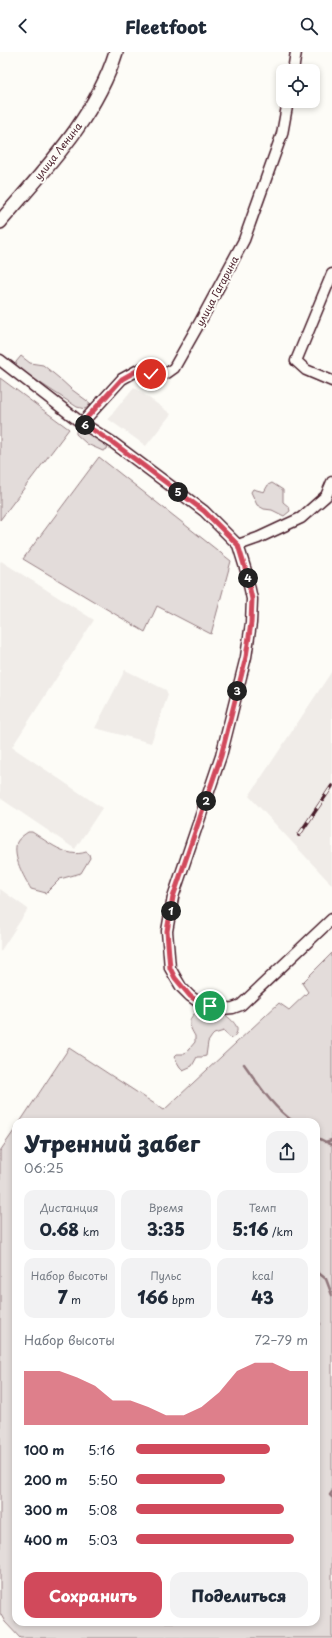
<!DOCTYPE html>
<html lang="ru">
<meta charset="utf-8">
<style>
body{margin:0;font-family:"Playpen Sans",sans-serif;background:#f2f2f3;color:#1f2937;height:100vh;display:flex;flex-direction:column;font-size:15px;white-space:nowrap}
*{box-sizing:border-box;margin:0}
p{font-size:13px;color:#747a83}
.icon{flex:none;width:22px;height:22px;fill:none;stroke:currentColor;stroke-width:2;stroke-linecap:round;stroke-linejoin:round}
.map{position:relative;flex:1;overflow:hidden}
.sheet{position:absolute;left:12px;top:1066px;width:308px;height:508px;display:flex;flex-direction:column;background:#fff;border-radius:12px;box-shadow:0 2px 6px #0003}
.sheet>*{flex:none}
.buttons{position:absolute;left:276px;top:12px;display:grid;gap:8px}
.buttons a{display:grid;place-items:center;width:44px;height:44px;border-radius:8px;background:#fff;box-shadow:0 2px 6px #0003;font-size:20px}
.pin{position:absolute;display:grid;place-items:center;width:34px;height:34px;color:#fff;margin:-17px;border:2px solid #fff;border-radius:50%;box-shadow:0 1px 4px #0007}
.km{position:absolute;width:20px;height:20px;margin:-10px;border-radius:50%;background:#222;color:#fff;font-size:11px;line-height:20px;text-align:center}
.round{display:grid;place-items:center;flex:none;width:42px;height:42px;border-radius:12px;background:#f2f2f3}
.summary{display:flex;align-items:center;justify-content:space-between;height:68px;padding:0 12px}
h1{font-size:22px;font-weight:800;line-height:30px}
.figures{display:grid;grid-template-columns:repeat(3,1fr);gap:6px;height:68px;padding:4px 12px}
.figures div{display:grid;align-content:center;border-radius:10px;background:#f2f2f3;text-align:center}
.figures b{font-size:17px;font-weight:800}
.figures small{font-size:11px;font-weight:400}
.figures p{font-size:11px}
.chart{height:112px;padding:8px 12px}
.chart p{display:flex;justify-content:space-between}
.chart svg{width:100%;height:72px;margin-top:4px;fill:#d1495b;opacity:.7}
.primary-button{display:flex;gap:8px;margin-top:auto;padding:8px 12px}
.primary-button a{flex:1;height:46px;border-radius:12px;background:#d1495b;color:#fff;font-size:16px;font-weight:800;line-height:46px;text-align:center}
.primary-button a+a{background:#f2f2f3;color:#1f2937}
ul{padding:0 12px;list-style:none;font-size:13px}
li{display:grid;grid-template-columns:64px 48px 1fr;align-items:center;height:30px}
li i{height:10px;border-radius:5px;background:#d1495b}
header{display:flex;justify-content:space-between;align-items:center;height:52px;padding:0 12px;background:#fff;font-size:18px;font-weight:800}
.map>svg:first-child{display:block}
</style>
<header><svg class="icon" aria-label="back" viewBox="0 0 24 24"><path d="M15 5l-7 7 7 7"/></svg>Fleetfoot<svg class="icon" aria-label="search" viewBox="0 0 24 24"><circle cx="10" cy="10" r="6"/><path d="M15 15l6 6"/></svg></header>
<div class="map">
<svg width="332" height="1586" viewBox="0 0 332 1586">
<rect width="100%" height="100%" fill="#fdfcf7"/>
<filter id="ink" filterUnits="userSpaceOnUse"><feTurbulence type="fractalNoise" baseFrequency=".025" numOctaves="2"/><feDisplacementMap in="SourceGraphic" scale="8" xChannelSelector="R" yChannelSelector="G"/><feConvolveMatrix kernelMatrix="1 2 1 2 8 2 1 2 1" color-interpolation-filters="sRGB"/></filter>
<g filter="url(#ink)">
<path fill="#f0ece8" d="M 134,335 L 171,362 L 146,394 L 108,367 Z
M 1,509 L 94,568 L 12,695 L 102,756 L 75,797 L 0,746 L 0,511 Z
M 125,618 L 166,638 L 168,643 L 151,691 L 95,676 Z
M 332,619 L 332,833 L 249,744 Z
M 0,837 L 28,857 L 0,900 Z"/>
<path fill="#e3dcda" stroke="#967e82" d="M 21,304 L 30,311 L 43,313 L 59,326 L 71,337 L 90,351 L 88,355 L 85,357 L 77,355 L 19,317 L 16,314 L 16,310 Z
M 0,326 L 69,377 L 0,468 Z
M 80,375 L 108,393 L 107,397 L 103,399 L 87,392 L 76,382 L 76,379 Z
M 99,405 L 231,509 L 211,582 L 157,554 L 145,580 L 23,507 Z
M 272,431 L 283,438 L 283,450 L 289,455 L 290,459 L 284,464 L 272,458 L 264,457 L 257,453 L 251,440 L 253,437 L 264,440 L 268,433 Z
M 28,780 L 32,780 C 47,789 67,807 86,800 L 89,802 L 90,806 L 81,821 L 60,827 L 46,841 L 31,837 C 24,825 12,805 17,790 C 19,786 25,782 28,780 Z
M 332,901 L 332,1586 L 20,1586 L 5,1570 L 0,1561 L 0,1099 L 16,1076 L 16,1570 L 316,1570 L 316,1070 L 20,1070 L 69,996 L 164,1058 L 279,951 L 289,958 L 308,940 L 302,931 Z
M 198,959 L 215,963 L 224,962 C 232,968 244,977 232,986 L 229,985 L 224,979 L 214,982 L 212,984 L 208,990 L 206,1004 L 202,1005 L 197,1005 L 192,1014 L 183,1018 L 180,1015 L 174,1005 L 177,1002 L 185,1002 L 195,990 L 195,984 C 189,974 186,967 198,959 Z"/>
<g fill="none" stroke-linecap="round" stroke-linejoin="round">
<path stroke="#91777b" stroke-width="2.5" d="M 244,1012 C 259,1033 272,1055 294,1070
M 316,1085 L 332,1093
M 325,1090 L 332,1088
M 316,1219 L 326,1227 L 332,1243
M 316,1267 L 320,1272
M 332,1440 L 330,1443 L 332,1445"/>
<g stroke="#4a1f2b" stroke-width="13">
<path id="minor" d="M 293,19 L 296,0
M 332,222 L 296,309 L 306,318 L 332,329
M 0,308 L 79,369 L 112,390 L 204,459 L 238,493 L 246,519 L 252,547 L 251,571 L 246,605 L 221,704 L 173,845 L 167,879 L 170,916 L 181,935 L 190,944 L 197,949 L 209,954 L 222,957 L 233,956 L 241,953 L 332,867
M 82,371 L 122,327 L 140,317 L 151,322 L 160,323 L 167,321 L 174,316 L 200,270 L 244,188 L 282,82 L 288,49
M 238,493 L 258,486 L 301,466 L 326,444 L 332,430"/>
</g>
<g stroke="#4a1f2b" stroke-width="16">
<path id="major" d="M 0,170 C 44,118 95,67 116,0"/>
</g>
<use href="#minor" stroke="#fdfcf7" stroke-width="10"/>
<use href="#major" stroke="#fdfcf7" stroke-width="13"/>
<g stroke="#4a1f2b" stroke-width="4">
<path id="rail" d="M 299,783 L 332,734"/>
</g>
<use href="#rail" stroke="#fdfcf7" stroke-width="2.5" stroke-dasharray="8" stroke-linecap="butt"/>
</g>
</g>
<g fill="none" stroke-linecap="round" stroke-linejoin="round" filter="url(#ink)">
<g stroke="#fff" stroke-width="8">
<path id="route" d="M 151,322 L 140,317 L 122,327 L 82,371 L 112,390 L 204,459 L 238,493 L 246,519 L 252,547 L 251,571 L 246,605 L 221,704 L 173,845 L 167,879 L 170,916 L 175,926 L 190,944 L 197,949 L 210,954"/>
</g>
<use href="#route" stroke="#d1495b" stroke-width="5"/>
</g>
<g text-anchor="middle" stroke-width="4" stroke-linejoin="round" paint-order="stroke">
<g font-size="10" fill="#4a1f2b" stroke="#fdfcf7">
<text transform="translate(58 99) rotate(-52)" y="4">улица Ленина</text>
<text transform="translate(217 239) rotate(-62)" y="4">улица Гагарина</text>
</g>
</g>
</svg>
<div class="buttons">
<a><svg class="icon" aria-label="locate" viewBox="0 0 24 24"><circle cx="12" cy="12" r="6"/><path d="M12 2v4M12 18v4M2 12h4M18 12h4"/></svg></a>
</div>
<div class="pin" style="left:210px;top:954px;background:#1e9e55"><svg class="icon" aria-label="arrive" viewBox="0 0 24 24"><path d="M6 21V4h12l-3 4 3 4H6"/></svg></div>
<div class="pin" style="left:151px;top:322px;background:#d93025"><svg class="icon" aria-label="check" viewBox="0 0 24 24"><path d="M5 12l5 5 9-10"/></svg></div>
<b class="km" style="left:171px;top:859px">1</b>
<b class="km" style="left:206px;top:749px">2</b>
<b class="km" style="left:237px;top:639px">3</b>
<b class="km" style="left:248px;top:526px">4</b>
<b class="km" style="left:178px;top:440px">5</b>
<b class="km" style="left:85px;top:373px">6</b>
<section class="sheet">
<div class="summary"><div><h1>Утренний забег</h1><p>06:25</p></div><a class="round"><svg class="icon" aria-label="share" viewBox="0 0 24 24"><path d="M12 15V3M7 8l5-5 5 5M5 13v7h14v-7"/></svg></a></div>
<div class="figures">
<div><p>Дистанция</p><b>0.68<small> km</small></b></div>
<div><p>Время</p><b>3:35</b></div>
<div><p>Темп</p><b>5:16<small> /km</small></b></div>
</div>
<div class="figures">
<div><p>Набор высоты</p><b>7<small> m</small></b></div>
<div><p>Пульс</p><b>166<small> bpm</small></b></div>
<div><p>kcal</p><b>43</b></div>
</div>
<div class="chart"><p><span>Набор высоты</span>72–79 m</p>
<svg viewBox="0 0 160 44" preserveAspectRatio="none"><path d="M0 44V11L10 11L20 11L30 15L40 20L50 29L60 29L70 33L80 38L90 38L100 33L110 24L120 11L130 6L140 6L150 11L160 11V44z"/></svg>
</div>
<ul>
<li><b>100 m</b>5:16<i style="width:78%"></i></li>
<li><b>200 m</b>5:50<i style="width:52%"></i></li>
<li><b>300 m</b>5:08<i style="width:86%"></i></li>
<li><b>400 m</b>5:03<i style="width:92%"></i></li>
</ul>
<div class="primary-button"><a>Сохранить</a><a>Поделиться</a></div>
</section>
</div>
